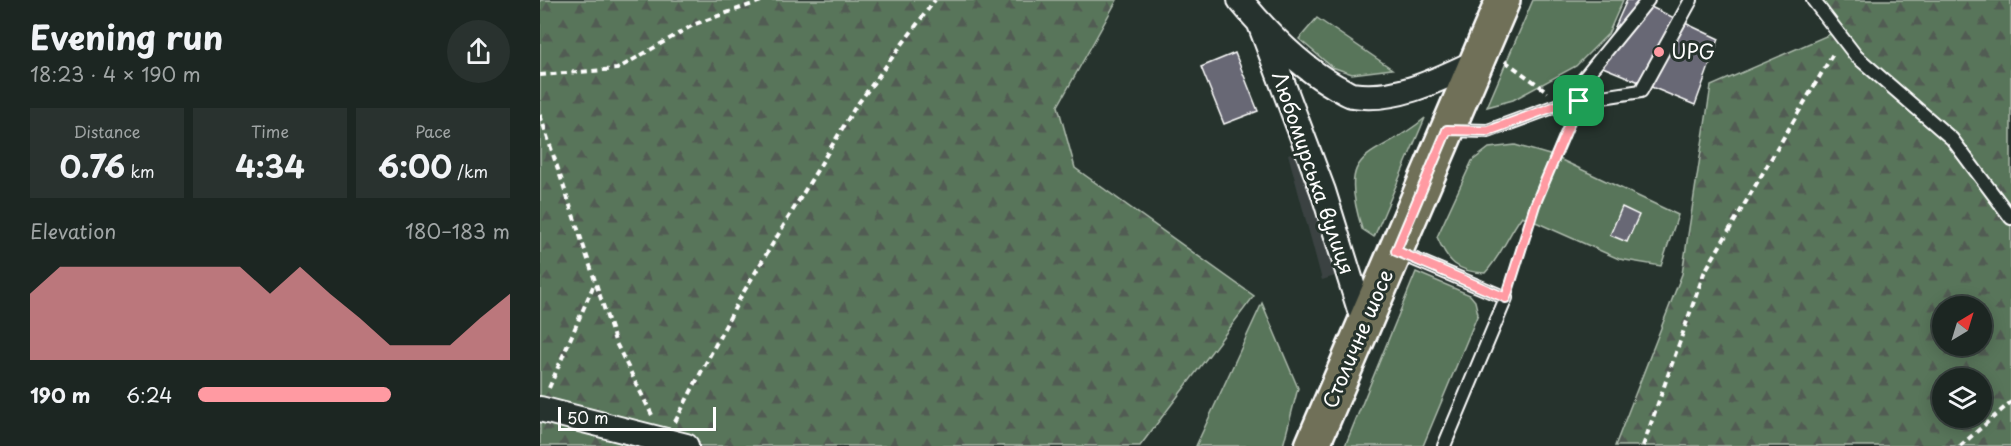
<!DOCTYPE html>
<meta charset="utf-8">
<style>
body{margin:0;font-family:"Playpen Sans",sans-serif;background:#29322f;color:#f1f3f6;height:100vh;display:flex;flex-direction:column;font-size:22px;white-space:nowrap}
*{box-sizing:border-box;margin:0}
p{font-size:20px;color:#a0a5a5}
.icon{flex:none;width:33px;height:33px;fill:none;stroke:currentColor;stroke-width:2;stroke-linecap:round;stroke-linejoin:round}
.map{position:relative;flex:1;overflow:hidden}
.panel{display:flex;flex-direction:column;background:#1c2622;width:540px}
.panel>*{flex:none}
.needle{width:39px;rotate:38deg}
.fabs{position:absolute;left:1392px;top:296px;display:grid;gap:12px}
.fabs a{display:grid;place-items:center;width:60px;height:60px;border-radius:50%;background:#1c2622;box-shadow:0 3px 15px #0003,0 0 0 2px #3a4340;font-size:30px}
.scale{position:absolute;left:18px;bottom:15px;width:158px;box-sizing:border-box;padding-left:6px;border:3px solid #fff;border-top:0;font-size:16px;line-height:21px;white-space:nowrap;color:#fff;-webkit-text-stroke:4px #26332d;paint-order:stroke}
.pin{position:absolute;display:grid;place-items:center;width:51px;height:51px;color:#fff;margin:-26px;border-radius:12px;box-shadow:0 3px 9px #0006}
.round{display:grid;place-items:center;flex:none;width:63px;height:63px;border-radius:32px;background:#29322f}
.summary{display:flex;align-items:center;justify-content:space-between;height:102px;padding:0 30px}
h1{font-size:33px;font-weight:700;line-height:45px}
.metrics{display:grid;grid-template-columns:repeat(3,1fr);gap:9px;height:102px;padding:6px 30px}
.metrics div{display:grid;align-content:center;border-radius:0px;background:#29322f;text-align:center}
.metrics b{font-size:30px;font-weight:700}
.metrics small{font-size:16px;font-weight:400}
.metrics p{font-size:16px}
.chart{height:168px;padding:12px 30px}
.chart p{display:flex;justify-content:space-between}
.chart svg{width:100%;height:108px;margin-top:6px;fill:#ff9aa2;opacity:.7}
ul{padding:0 30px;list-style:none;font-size:20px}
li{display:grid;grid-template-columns:96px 72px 1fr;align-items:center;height:45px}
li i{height:15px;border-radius:8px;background:#ff9aa2}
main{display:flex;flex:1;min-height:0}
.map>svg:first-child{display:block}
</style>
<main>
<section class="panel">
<div class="summary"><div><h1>Evening run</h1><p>18:23 · 4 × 190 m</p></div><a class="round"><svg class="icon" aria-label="share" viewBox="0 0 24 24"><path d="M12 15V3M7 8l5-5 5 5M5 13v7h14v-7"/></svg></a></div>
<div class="metrics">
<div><p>Distance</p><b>0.76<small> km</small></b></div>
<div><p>Time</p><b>4:34</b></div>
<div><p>Pace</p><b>6:00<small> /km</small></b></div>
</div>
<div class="chart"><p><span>Elevation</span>180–183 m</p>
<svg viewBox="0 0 160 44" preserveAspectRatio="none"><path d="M0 44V17L10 6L20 6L30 6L40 6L50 6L60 6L70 6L80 17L90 6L100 17L110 27L120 38L130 38L140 38L150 27L160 17V44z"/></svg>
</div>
<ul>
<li><b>190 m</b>6:24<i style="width:62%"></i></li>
</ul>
</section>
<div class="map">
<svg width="1471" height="446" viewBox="0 0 1471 446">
<defs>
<pattern id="forest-firs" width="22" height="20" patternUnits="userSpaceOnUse" patternTransform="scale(1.5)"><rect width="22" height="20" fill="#59745a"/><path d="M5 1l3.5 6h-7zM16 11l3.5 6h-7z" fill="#515c52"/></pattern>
</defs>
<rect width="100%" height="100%" fill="#26332d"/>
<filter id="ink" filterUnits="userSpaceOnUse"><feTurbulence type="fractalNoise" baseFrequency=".0167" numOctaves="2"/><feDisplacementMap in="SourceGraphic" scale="12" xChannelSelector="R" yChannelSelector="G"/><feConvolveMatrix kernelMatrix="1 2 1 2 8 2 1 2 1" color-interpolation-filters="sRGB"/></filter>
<g filter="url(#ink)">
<path fill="#3a4342" d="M 761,150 L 795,276 L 782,280 L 748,154 Z"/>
<path fill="#59745a" stroke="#acbaac" stroke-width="1.5" d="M 993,0 L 1083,0 L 1068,34 L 1036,66 L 973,100 L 947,107 Z
M 777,18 L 852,69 L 812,74 L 792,67 L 759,39 Z
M 885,118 L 834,237 L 822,229 C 795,144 835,161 885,118 Z
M 975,145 L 1013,156 L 1138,215 L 1121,266 L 1079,259 L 982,216 C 968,235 961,256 945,273 C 917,272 908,262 897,237 L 932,161 L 949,148 Z
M 876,272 L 930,295 L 935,301 L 938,314 L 883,446 L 805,446 Z
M 722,303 L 758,388 L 743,446 L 656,446 Z"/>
<path fill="url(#forest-firs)" stroke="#acbaac" stroke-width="1.5" fill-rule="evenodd" d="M 0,0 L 577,0 L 518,106 L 535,168 L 714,296 L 600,446 L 0,446 Z
M 1275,0 L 1471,0 L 1471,446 L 1075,446 L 1142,274 L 1171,86 L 1293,33 ZM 1402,306 L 1442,306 L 1442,345 L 1402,345 ZM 1402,378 L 1442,378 L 1442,417 L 1402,417 Z"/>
<path fill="#686874" stroke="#fff" stroke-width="1.5" d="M 1087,0 L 1096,0 L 1179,39 L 1155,105 L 1058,65 Z
M 695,53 L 718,111 L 684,124 L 661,67 Z
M 1082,207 L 1099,215 L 1087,242 L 1070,235 Z"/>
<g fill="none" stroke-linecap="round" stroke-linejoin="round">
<g stroke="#fff" stroke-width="16">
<path id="lane" d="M 1273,0 L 1316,56 L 1412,139 L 1471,218
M 1024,103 L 1101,91 L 1151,0
M 908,130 L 948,131 L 1024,103 L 1108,0
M 857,252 L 966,298 L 904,446"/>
</g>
<g stroke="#fff" stroke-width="28">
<path id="street" d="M 700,0 C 727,33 759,66 796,87 C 801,89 807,94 812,95 C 855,102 898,80 936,62
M 720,24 L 783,191 L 824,323
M 0,409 L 146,446"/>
</g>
<g stroke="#fff" stroke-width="38">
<path id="primary" d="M 772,446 L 963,0"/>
</g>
<path stroke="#fff" stroke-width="4" stroke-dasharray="6 4.5" stroke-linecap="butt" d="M 965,61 L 1008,92
M 0,75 L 77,69 L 155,24 L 224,0
M 0,115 L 75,341 L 112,415
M 970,285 L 995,205 L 1032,118
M 9,388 L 55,282
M 135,422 L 200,298 L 314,109 L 395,0
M 1103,446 L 1164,273 L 1294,52
M 1420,446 L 1471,402"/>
<use href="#lane" stroke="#26332d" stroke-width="12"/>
<use href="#street" stroke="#26332d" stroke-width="24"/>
<use href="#primary" stroke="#706f59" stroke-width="33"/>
</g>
</g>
<g fill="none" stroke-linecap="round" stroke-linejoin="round" filter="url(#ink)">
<g stroke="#fff" stroke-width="12">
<path id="route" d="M 1039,101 L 995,205 L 966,298 L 856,251 L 907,130 L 948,131 L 1024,103 Z"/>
</g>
<use href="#route" stroke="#ff9aa2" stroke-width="8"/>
</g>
<circle fill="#ff9aa2" stroke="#26332d" stroke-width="2" cx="1119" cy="52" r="6"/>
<g text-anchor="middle" stroke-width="6" stroke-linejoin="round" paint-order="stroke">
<g font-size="20" fill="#fff" stroke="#26332d" text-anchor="start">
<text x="1131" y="59">UPG</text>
</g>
<g font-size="20" fill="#fff" stroke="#26332d">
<text transform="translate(773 173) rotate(71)" y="7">Любомирська вулиця</text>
<text transform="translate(818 339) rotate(-67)" y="7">Столичне шосе</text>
</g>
</g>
</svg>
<div class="fabs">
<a><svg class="needle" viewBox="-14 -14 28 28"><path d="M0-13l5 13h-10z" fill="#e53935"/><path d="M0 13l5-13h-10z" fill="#a0a5a5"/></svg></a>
<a><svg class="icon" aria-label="layers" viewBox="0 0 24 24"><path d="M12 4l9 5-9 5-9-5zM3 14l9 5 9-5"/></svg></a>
</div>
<div class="scale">50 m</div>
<div class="pin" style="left:1039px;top:101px;background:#1e9e55"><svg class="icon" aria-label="arrive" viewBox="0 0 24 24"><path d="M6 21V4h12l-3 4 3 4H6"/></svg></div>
</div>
</main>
